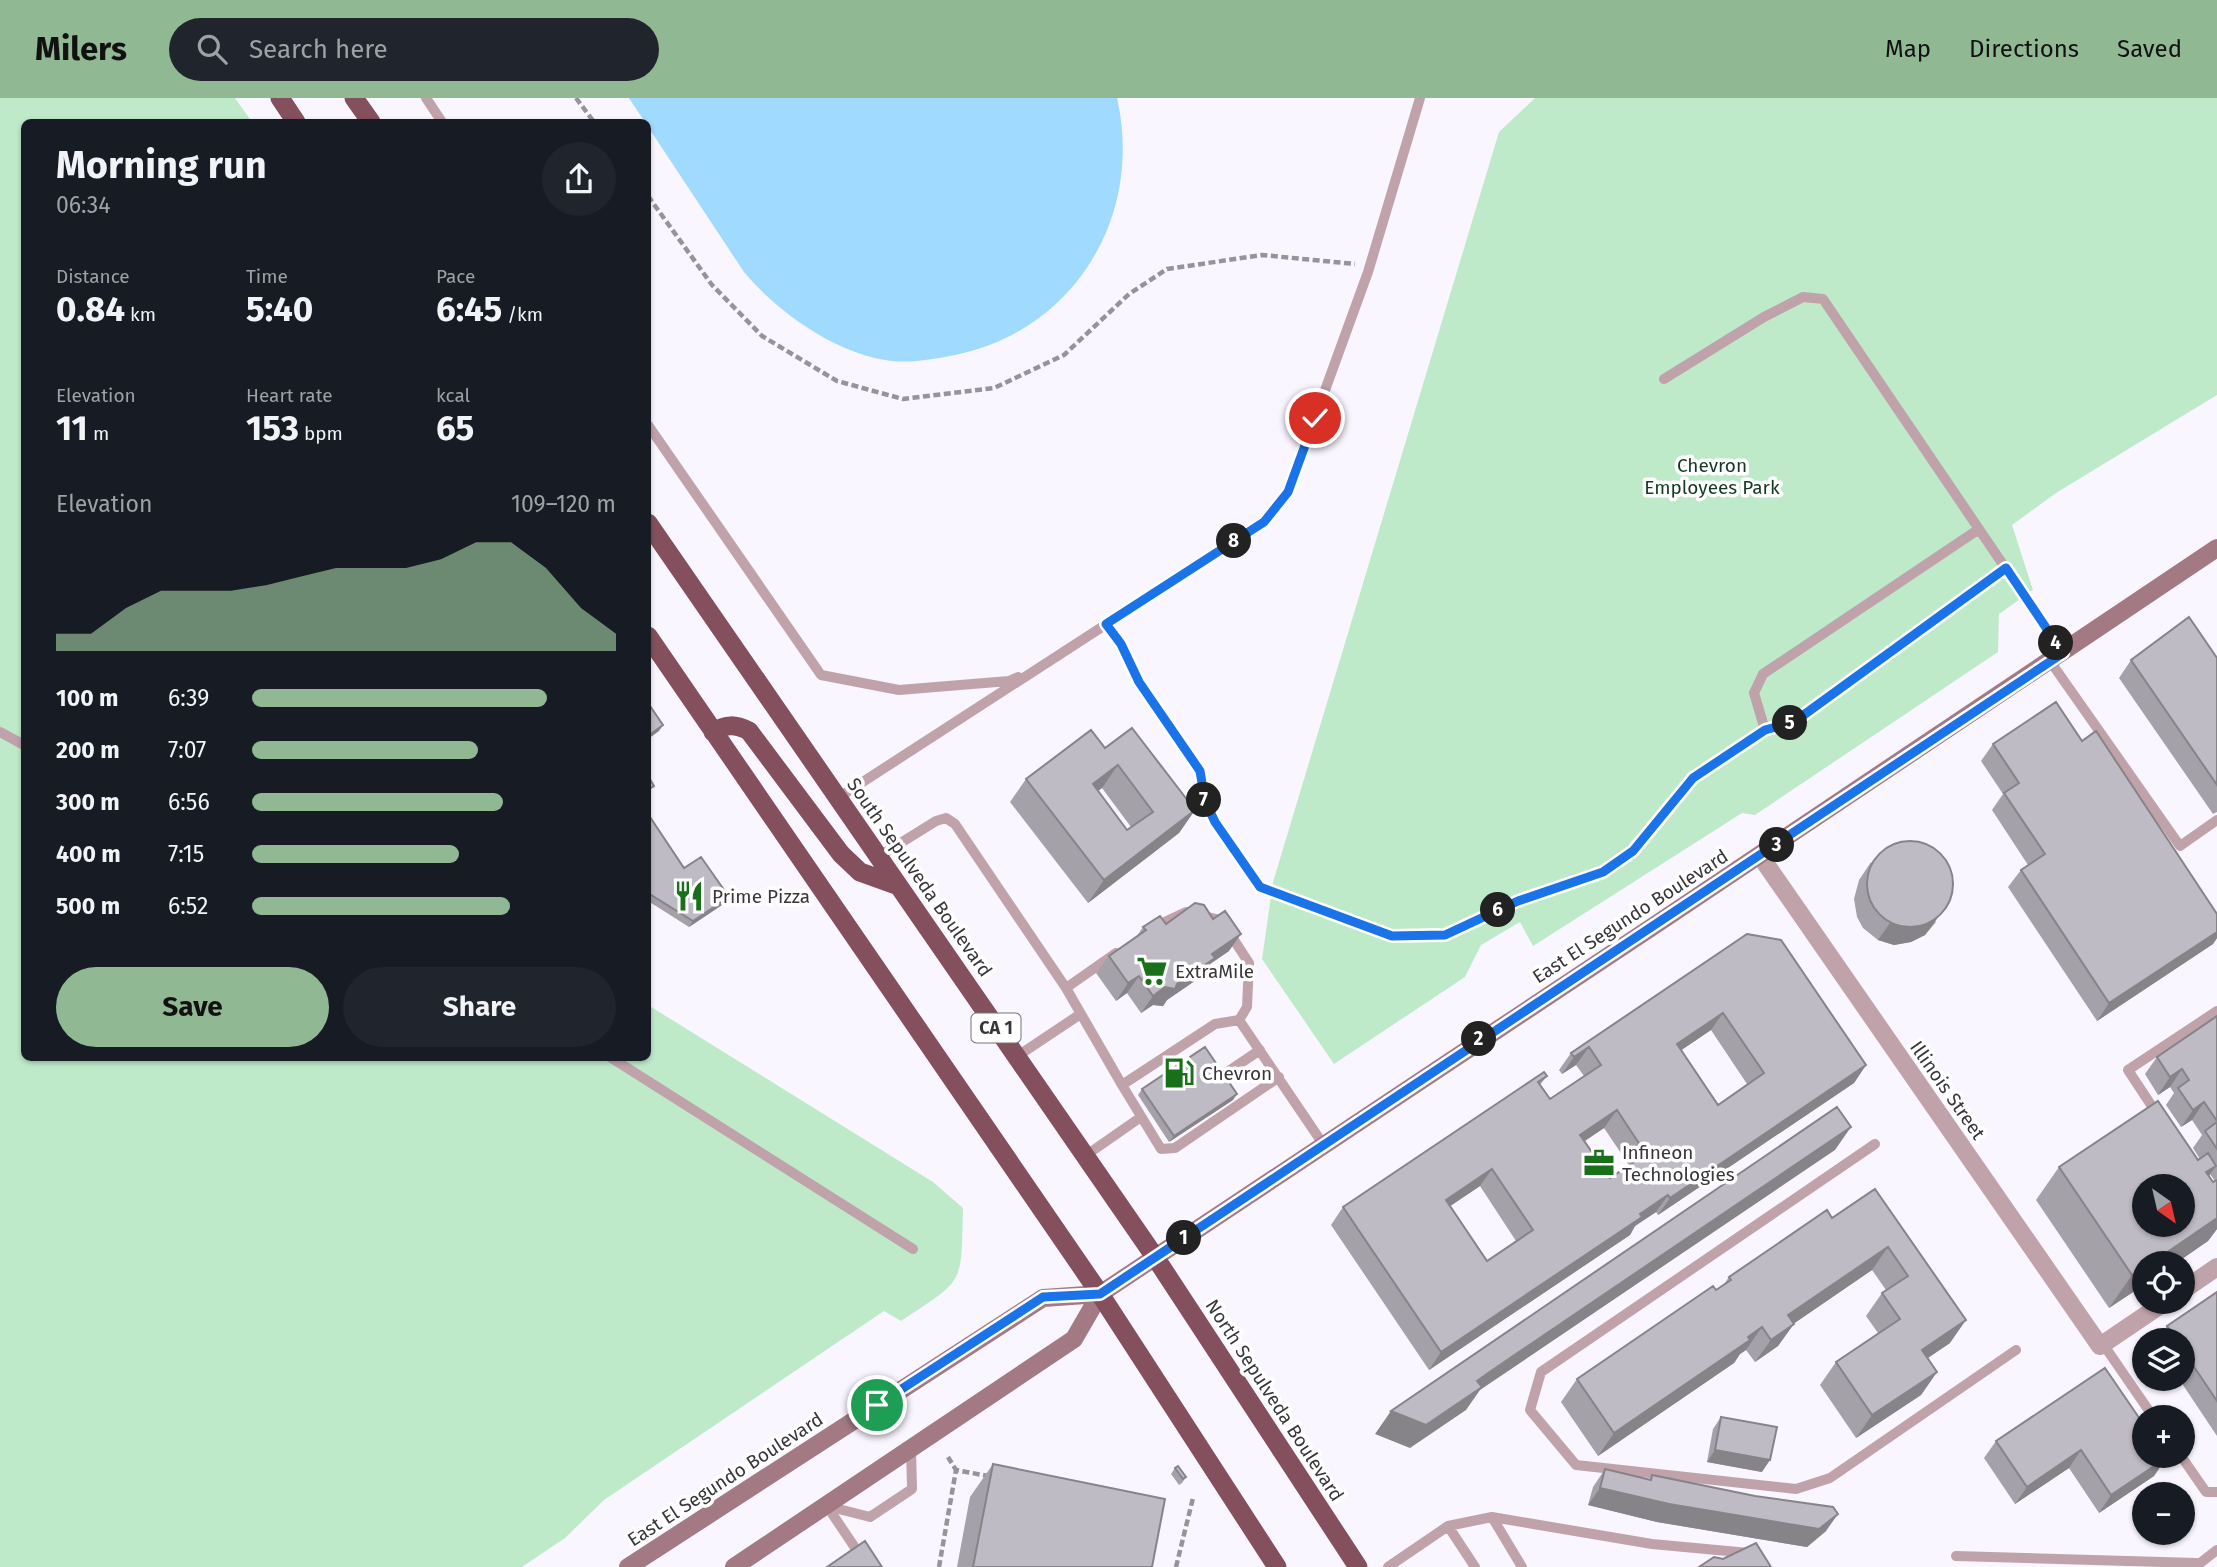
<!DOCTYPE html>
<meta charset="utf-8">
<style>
body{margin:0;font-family:"Fira Sans",sans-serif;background:#20242c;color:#f1f3f6;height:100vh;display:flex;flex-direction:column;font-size:26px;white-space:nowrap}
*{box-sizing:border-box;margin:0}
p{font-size:23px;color:#9ea1a6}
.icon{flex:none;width:38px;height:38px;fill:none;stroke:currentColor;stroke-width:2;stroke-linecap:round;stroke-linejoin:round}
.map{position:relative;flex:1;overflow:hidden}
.drawer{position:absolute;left:21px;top:21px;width:630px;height:942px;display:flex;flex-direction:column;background:#171b24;border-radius:10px;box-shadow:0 2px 5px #0004}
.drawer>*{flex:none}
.needle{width:46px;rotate:146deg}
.tools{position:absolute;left:2132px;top:1076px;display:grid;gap:14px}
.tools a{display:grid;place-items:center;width:63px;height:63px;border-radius:50%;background:#171b24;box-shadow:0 2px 5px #0004;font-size:35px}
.pin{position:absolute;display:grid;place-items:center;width:60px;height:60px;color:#fff;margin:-30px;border:4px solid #fff;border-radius:50%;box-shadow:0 2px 7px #0007}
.km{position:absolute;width:35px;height:35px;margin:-18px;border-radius:50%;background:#222;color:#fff;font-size:19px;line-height:35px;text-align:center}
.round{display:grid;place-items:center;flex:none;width:74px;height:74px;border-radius:37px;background:#20242c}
.overview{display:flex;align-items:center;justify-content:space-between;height:119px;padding:0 35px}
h1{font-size:38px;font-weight:700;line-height:52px}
.figures{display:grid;grid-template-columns:repeat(3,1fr);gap:10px;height:119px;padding:7px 35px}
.figures div{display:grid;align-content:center}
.figures b{font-size:35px;font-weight:700}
.figures small{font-size:19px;font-weight:400}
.figures p{font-size:19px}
.chart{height:196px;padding:14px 35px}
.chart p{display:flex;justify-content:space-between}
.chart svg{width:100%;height:126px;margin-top:7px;fill:#90b893;opacity:.7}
.button{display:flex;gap:14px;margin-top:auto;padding:14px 35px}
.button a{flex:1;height:80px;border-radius:42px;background:#90b893;color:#111;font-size:28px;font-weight:700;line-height:80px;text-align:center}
.button a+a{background:#20242c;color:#f1f3f6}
ul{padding:0 35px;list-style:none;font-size:23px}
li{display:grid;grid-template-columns:112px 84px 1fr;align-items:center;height:52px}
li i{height:18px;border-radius:9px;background:#90b893}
header{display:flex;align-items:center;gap:42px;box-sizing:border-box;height:98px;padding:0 35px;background:#90b893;color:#111}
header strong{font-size:33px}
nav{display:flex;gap:38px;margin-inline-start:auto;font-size:24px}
.search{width:490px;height:63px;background:#20242c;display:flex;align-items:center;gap:18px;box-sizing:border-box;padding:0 24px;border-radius:38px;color:#9ea1a6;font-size:26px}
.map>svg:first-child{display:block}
</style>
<header>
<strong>Milers</strong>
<div class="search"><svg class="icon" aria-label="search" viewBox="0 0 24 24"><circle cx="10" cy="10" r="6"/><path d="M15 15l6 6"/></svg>Search here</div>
<nav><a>Map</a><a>Directions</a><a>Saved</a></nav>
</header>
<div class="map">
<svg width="2217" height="1469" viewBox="0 0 2217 1469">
<rect width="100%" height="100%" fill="#faf6ff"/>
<path fill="#bfeac9" d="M 0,0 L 235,0 L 252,24 L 24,24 L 24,959 L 648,959 L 648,907 L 933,1084 L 963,1110 C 961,1188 966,1180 901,1223 L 884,1213 L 604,1402 L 565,1440 L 522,1469 L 0,1469 Z
M 1535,0 L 2217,0 L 2217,297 L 2056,395 L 2012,427 L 2033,492 L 1999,516 L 1998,554 L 1755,717 L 1742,715 L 1533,848 L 1520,824 L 1481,847 L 1465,879 L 1334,966 L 1262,861 L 1273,784 L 1499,34 Z"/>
<path fill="#a0dafe" d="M 629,0 L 1117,0 C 1144,118 1074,233 955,257 C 934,261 913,265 892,263 C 838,257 778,215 744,174 Z"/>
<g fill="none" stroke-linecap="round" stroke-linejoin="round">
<path stroke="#969399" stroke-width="4.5" stroke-dasharray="7 3.5" stroke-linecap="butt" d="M 576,0 L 594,24
M 648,98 L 712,187 L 762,238 L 837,283 L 903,301 L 994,290 L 1064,257 L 1129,196 L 1167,171 L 1262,157 L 1355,166
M 948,1359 L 956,1372
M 939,1469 L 956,1372 L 988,1378
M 1176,1469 L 1193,1400"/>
<path stroke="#c0a3aa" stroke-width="10" d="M 426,0 L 442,24
M 1664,281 L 1764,219 L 1803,199 L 1823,201 L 2063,555
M 648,327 L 821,577 L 899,592 L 1009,583 L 1018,579
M 1106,526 L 1121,546 L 1139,584 L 1200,673 L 1205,703 L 1215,724 L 1260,789 L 1392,839 L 1445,837 L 1519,802 L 1603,774 L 1633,753 L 1693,680 L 1765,632 L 1794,624 L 2006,470
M 2050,563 L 2180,748 L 2217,722
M 1765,632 L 1754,595 L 1763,576 L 1979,431
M 0,634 L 24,647
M 838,700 L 1264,424 L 1288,394 L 1368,174 L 1420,0
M 878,759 L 936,723 L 946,720 L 955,726 L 1066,890 L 1122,987 L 1215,926 L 1239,922 L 1323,1046
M 1154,829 L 1186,814 L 1221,822 L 1249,865 L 1247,909 L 1239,922
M 1066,890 L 1116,855
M 610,959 L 913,1151
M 1016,959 L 1079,917
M 1214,983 L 1260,952
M 1122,987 L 1161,1051 L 1175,1050 L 1279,979
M 2157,1016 L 2128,972 L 2217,913
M 1875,1046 L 1541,1274 L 1530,1312 L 1576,1367 L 1796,1391 L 1830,1380 L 2016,1252
M 1085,1058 L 1141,1019
M 2103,1246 L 2154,1320
M 2181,1358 L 2206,1394 L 2217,1394
M 827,1408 L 870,1419 L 912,1391 L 911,1350
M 827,1408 L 868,1469
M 1492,1419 L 1522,1469
M 1448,1428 L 1475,1469
M 1956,1458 L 2197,1465
M 1388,1469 L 1448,1428 L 1492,1419 L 1652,1446 L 1749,1455
M 2195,1469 L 2217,1452"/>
<path stroke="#c0a3aa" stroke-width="18" d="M 1761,759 L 2100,1248 L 2165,1204
M 2182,1193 L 2217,1169"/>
<path stroke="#a37a84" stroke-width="18" d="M 628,1469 L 1043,1200 L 1100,1196
M 734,1469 L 1074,1241 L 1100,1196 C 1473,948 1846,701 2217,450"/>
<path stroke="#84505e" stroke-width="19" d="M 280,0 L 296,24
M 354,0 L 371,24
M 648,425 L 1155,1159 L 1358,1469
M 648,538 L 1100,1196 L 1277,1469
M 713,634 C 726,626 735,626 749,633 L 841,756 L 860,774 L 899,788"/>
</g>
<path fill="#a4a1a9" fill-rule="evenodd" d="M 2217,560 L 2217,714 L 2213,716 L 2119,580 L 2131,562 Z
M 2082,643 L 2217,816 L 2217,840 L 2213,846 L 2097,923 L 2008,789 L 2021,772 L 2028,767 L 1992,712 L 2003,696 L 1981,663 L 1993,646 Z
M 1105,650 L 1195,712 L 1179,735 L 1088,805 L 1010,704 L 1026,681 ZM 1102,690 L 1131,729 L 1127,732 L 1098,693 Z
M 648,716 L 684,770 L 725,805 L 689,829 L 648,803 Z
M 1871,764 L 1936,824 L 1925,837 L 1911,844 L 1894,847 L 1878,842 L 1863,830 L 1857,819 L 1854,801 L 1859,782 Z
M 1166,826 L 1229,853 L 1210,866 L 1202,878 L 1167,902 L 1163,908 L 1153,907 L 1141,915 L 1127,895 L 1116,903 L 1096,875 L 1109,858 L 1137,838 L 1143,829 Z
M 1747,836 L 1866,967 L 1854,985 L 1658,1117 L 1656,1114 L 1635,1128 L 1630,1137 L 1429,1272 L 1331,1127 L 1343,1109 L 1547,978 L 1540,987 L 1550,1001 L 1584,978 L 1576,967 L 1562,976 L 1559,972 L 1571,955 ZM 1711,932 L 1747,986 L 1718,1007 L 1681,952 ZM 1604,1030 L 1629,1067 L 1610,1080 L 1585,1043 ZM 1480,1088 L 1516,1143 L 1487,1163 L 1450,1108 Z
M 2217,918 L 2217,1131 L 2208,1143 L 2109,1210 L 2036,1102 L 2059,1069 L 2198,1062 L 2200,1061 L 2193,1050 L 2202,1037 L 2192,1022 L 2181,1029 L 2166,1007 L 2174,995 L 2170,989 L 2158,997 L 2145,976 L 2157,959 ZM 2210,1076 L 2215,1083 L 2213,1084 L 2209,1078 Z
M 1142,991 L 1233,1002 L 1169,1044 L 1138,997 Z
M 1875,1091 L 1950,1245 L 1927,1260 L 1937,1274 L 1921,1297 L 1856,1340 L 1820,1287 L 1836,1264 L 1878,1235 L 1866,1218 L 1882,1195 L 1886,1192 L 1872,1172 L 1794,1225 L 1778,1248 L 1755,1264 L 1746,1252 L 1740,1256 L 1734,1265 L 1598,1358 L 1561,1304 L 1577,1281 L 1716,1192 L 1722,1189 L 1729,1179 L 1832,1120 Z
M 2217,1194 L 2217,1338 L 2179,1281 L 2182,1281 L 2182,1242 L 2157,1242 L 2167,1228 Z
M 1721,1319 L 1762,1374 L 1707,1364 L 1713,1331 Z
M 1996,1343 L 2166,1360 L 2154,1378 L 2099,1415 L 2069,1370 L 2015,1406 L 1984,1360 Z
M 993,1366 L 1152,1469 L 957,1469 L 970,1399 Z
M 1175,1370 L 1186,1379 L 1182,1385 L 1179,1387 L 1171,1376 Z
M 1605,1371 L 1649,1382 L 1652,1377 L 1826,1433 L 1807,1449 L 1657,1424 L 1588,1407 L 1593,1389 Z"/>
<path fill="#868389" d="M 663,627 L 659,633 L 648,641 L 648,638 Z
M 1118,667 L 1102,690 L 1077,709 L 1093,686 Z
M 1195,712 L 1179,735 L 1088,805 L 1104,782 Z
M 729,799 L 725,805 L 689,829 L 693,823 Z
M 1948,806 L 1925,837 L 1911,844 L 1894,847 L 1878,842 L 1890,825 Z
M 2217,834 L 2217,840 L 2213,846 L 2097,923 L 2109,905 Z
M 1241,836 L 1229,853 L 1210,866 L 1202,878 L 1167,902 L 1163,908 L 1153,907 L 1141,915 L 1153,898 L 1165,889 L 1177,886 L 1212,856 Z
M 1139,878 L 1127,895 L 1116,903 L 1128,885 Z
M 1723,915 L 1711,932 L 1664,964 L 1677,946 Z
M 1589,949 L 1576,967 L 1562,976 L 1574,959 Z
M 1866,967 L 1854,985 L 1658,1117 L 1670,1100 Z
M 2182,971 L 2170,989 L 2158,997 L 2170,979 Z
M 1237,996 L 1233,1002 L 1169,1044 L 1174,1038 Z
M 2204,1004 L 2192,1022 L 2181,1029 L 2193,1012 Z
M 1617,1012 L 1604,1030 L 1568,1054 L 1580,1037 Z
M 1851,1029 L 1835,1052 L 1480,1292 L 1466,1312 L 1410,1350 L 1375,1336 L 1391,1313 L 1477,1283 Z
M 2216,1068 L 2193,1101 L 2206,1074 Z
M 1492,1071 L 1480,1088 L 1434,1119 L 1446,1102 Z
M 1668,1097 L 1656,1114 L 1635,1128 L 1630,1137 L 1429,1272 L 1441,1254 Z
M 2217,1114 L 2217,1131 L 2208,1143 L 2175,1166 L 2150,1166 Z
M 1888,1149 L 1872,1172 L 1773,1240 L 1788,1217 Z
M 2144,1169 L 2144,1187 L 2109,1210 L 2132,1177 Z
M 1966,1222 L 1950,1245 L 1906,1275 L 1922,1252 Z
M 1794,1226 L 1778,1248 L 1755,1264 L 1771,1242 Z
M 1762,1229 L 1746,1252 L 1740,1256 L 1734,1265 L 1598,1358 L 1614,1335 Z
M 1937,1274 L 1921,1297 L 1856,1340 L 1872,1317 Z
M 1715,1352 L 1770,1362 L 1762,1374 L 1707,1364 Z
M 2081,1352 L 2069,1370 L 2015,1406 L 2027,1389 Z
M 2166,1360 L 2154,1378 L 2099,1415 L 2111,1397 Z
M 1600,1390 L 1838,1416 L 1826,1433 L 1807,1449 L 1657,1424 L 1588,1407 Z"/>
<path fill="#bfbbc4" stroke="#868389" stroke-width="2" fill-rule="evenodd" d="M 2189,519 L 2217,560 L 2217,687 L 2131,562 Z
M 2056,604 L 2082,643 L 2096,633 L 2217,816 L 2217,834 L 2109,905 L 2021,772 L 2045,756 L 2004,695 L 2019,685 L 1993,646 Z
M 648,605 L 663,627 L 648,638 Z
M 1132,630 L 1195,712 L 1104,782 L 1026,681 L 1091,632 L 1105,650 ZM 1118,667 L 1153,714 L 1127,732 L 1093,686 Z
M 648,678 L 654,688 L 648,692 Z
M 648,716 L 684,770 L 701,759 L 729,799 L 693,823 L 648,795 Z
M1867 786a43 43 0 1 1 86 0a43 43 0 1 1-86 0Z
M 1195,805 L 1204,807 L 1213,821 L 1225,813 L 1241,836 L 1212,856 L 1215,860 L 1177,886 L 1175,891 L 1165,889 L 1153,898 L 1139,878 L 1128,885 L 1109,858 L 1146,832 L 1143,829 L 1160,818 L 1166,826 Z
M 1747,836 L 1781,842 L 1866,967 L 1670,1100 L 1668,1097 L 1640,1116 L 1642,1119 L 1441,1254 L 1343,1109 L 1544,974 L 1547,978 L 1538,984 L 1550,1001 L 1601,967 L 1589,949 L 1574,959 L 1571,955 ZM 1723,915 L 1764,975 L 1718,1007 L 1677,946 ZM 1617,1012 L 1646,1056 L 1610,1080 L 1580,1037 ZM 1492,1071 L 1533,1132 L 1487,1163 L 1446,1102 Z
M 2217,918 L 2217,1023 L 2204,1004 L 2193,1012 L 2178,990 L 2189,982 L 2182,971 L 2170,979 L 2157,959 Z
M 1205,949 L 1237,996 L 1174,1038 L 1142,991 Z
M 2158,1003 L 2198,1062 L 2208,1055 L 2216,1068 L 2206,1074 L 2213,1084 L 2217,1082 L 2217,1120 L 2150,1166 L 2144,1166 L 2144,1169 L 2132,1177 L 2059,1069 ZM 2144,1088 L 2182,1088 L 2182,1127 L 2144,1127 Z
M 1837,1009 L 1851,1029 L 1491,1273 L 1477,1283 L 1482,1289 L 1426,1327 L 1391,1313 Z
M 2217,1024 L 2217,1051 L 2205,1033 Z
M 1875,1091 L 1966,1222 L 1922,1252 L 1937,1274 L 1872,1317 L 1836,1264 L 1900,1221 L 1882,1195 L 1908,1178 L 1888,1149 L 1788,1217 L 1794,1226 L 1771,1242 L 1762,1229 L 1748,1239 L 1750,1242 L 1614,1335 L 1577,1281 L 1713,1188 L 1716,1192 L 1731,1182 L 1729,1179 L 1827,1112 L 1832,1120 Z
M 2217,1194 L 2217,1303 L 2182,1251 L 2182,1242 L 2177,1242 L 2167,1228 Z
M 2105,1270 L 2144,1327 L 2144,1358 L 2164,1358 L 2166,1360 L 2111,1397 L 2081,1352 L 2027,1389 L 1996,1343 Z
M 1721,1319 L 1777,1329 L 1770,1362 L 1715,1352 Z
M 993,1366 L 1165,1401 L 1152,1469 L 973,1469 Z
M 1178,1368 L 1186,1379 L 1183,1381 L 1175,1370 Z
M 1605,1371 L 1651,1382 L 1652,1377 L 1755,1398 L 1833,1409 L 1838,1416 L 1819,1431 L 1669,1406 L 1600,1390 Z
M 865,1443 L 882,1469 L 827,1469 Z
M 1756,1445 L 1771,1469 L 1699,1469 L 1714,1459 L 1723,1461 Z"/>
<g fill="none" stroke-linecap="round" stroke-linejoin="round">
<g stroke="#fff" stroke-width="14">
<path id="route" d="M 877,1307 L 1043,1199 L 1100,1196 C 1421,982 1743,769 2063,555 L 2006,470 L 1794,624 L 1765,632 L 1693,680 L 1633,753 L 1603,774 L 1518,803 L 1445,837 L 1392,838 L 1260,789 L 1215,724 L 1205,703 L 1200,673 L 1139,584 L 1121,546 L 1106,526 L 1264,424 L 1288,394 L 1315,320"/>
</g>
<use href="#route" stroke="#1a73e8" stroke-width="9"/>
</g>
<defs>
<g id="restaurant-bare" transform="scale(2.415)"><path d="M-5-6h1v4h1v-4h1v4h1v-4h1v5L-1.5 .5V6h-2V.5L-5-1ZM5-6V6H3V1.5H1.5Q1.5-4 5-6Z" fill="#1a701a" stroke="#fff" stroke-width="2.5" paint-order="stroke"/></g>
<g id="supermarket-bare" transform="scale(2.415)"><path d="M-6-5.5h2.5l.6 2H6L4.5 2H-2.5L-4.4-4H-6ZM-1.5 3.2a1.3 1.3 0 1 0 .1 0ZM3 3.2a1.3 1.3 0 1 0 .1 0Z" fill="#1a701a" stroke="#fff" stroke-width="2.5" paint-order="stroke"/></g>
<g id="fuel-bare" transform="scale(2.415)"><path d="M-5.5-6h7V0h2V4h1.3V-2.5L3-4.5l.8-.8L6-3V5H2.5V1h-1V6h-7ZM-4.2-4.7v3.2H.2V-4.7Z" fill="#1a701a" stroke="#fff" stroke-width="2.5" paint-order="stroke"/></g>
<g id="office-bare" transform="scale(2.415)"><path d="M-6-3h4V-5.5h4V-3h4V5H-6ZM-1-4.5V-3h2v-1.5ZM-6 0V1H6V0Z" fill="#1a701a" stroke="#fff" stroke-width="2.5" paint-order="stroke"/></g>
</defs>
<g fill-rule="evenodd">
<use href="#restaurant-bare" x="689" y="798"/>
<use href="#supermarket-bare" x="1152" y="873"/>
<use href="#fuel-bare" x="1179" y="975"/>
<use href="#office-bare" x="1599" y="1065"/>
</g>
<g text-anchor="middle" stroke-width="7" stroke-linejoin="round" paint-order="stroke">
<rect fill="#fff" stroke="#747275" stroke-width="2" x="971.5" y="915.5" width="49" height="29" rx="5"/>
<g font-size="18" font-weight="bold" fill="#38363a">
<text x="996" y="936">CA 1</text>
</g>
<g font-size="19" fill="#123a20" stroke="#fff">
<text x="1712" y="374">Chevron<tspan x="1712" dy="22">Employees Park</tspan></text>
</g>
<g font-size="19" fill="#38363a" stroke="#fff">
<text transform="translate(920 779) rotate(55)" y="7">South Sepulveda Boulevard</text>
<text transform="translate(1630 818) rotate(-33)" y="7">East El Segundo Boulevard</text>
<text transform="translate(1948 992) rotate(55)" y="7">Illinois Street</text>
<text transform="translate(1275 1302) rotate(57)" y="7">North Sepulveda Boulevard</text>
<text transform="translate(725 1381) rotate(-33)" y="7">East El Segundo Boulevard</text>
</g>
<g font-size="19" fill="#38363a" stroke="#fff" text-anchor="start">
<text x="712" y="805">Prime Pizza</text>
<text x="1175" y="880">ExtraMile</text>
<text x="1202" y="982">Chevron</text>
<text x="1622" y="1061">Infineon<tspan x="1622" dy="22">Technologies</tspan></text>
</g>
</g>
</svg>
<div class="tools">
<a><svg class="needle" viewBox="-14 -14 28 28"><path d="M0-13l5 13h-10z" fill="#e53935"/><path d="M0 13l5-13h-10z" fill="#9ea1a6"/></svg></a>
<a><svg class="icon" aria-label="locate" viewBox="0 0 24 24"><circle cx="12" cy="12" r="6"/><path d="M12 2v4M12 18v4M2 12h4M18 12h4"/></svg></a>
<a><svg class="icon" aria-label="layers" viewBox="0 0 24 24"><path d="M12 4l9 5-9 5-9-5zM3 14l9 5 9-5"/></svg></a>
<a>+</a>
<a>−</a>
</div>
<div class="pin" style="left:877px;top:1307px;background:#1e9e55"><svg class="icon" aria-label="arrive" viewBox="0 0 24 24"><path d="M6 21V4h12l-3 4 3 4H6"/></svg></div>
<div class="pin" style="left:1315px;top:320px;background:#d93025"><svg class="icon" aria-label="check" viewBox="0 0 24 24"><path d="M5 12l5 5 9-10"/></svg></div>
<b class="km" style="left:1184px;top:1140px">1</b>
<b class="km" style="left:1479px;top:941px">2</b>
<b class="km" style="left:1777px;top:747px">3</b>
<b class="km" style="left:2056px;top:545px">4</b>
<b class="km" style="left:1790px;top:625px">5</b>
<b class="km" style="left:1498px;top:812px">6</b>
<b class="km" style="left:1204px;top:702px">7</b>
<b class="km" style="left:1234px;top:443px">8</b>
<section class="drawer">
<div class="overview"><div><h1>Morning run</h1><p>06:34</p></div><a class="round"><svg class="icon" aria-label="share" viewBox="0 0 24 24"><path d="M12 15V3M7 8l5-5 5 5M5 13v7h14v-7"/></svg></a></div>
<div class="figures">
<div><p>Distance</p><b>0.84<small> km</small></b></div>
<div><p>Time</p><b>5:40</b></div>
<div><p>Pace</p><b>6:45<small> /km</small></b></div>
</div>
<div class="figures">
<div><p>Elevation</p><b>11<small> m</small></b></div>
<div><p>Heart rate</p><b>153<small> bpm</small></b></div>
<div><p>kcal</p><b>65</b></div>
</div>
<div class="chart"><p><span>Elevation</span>109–120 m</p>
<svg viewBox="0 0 160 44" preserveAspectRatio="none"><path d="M0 44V38L10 38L20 29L30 23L40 23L50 23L60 21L70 18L80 15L90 15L100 15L110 12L120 6L130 6L140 15L150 29L160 38V44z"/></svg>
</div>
<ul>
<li><b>100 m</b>6:39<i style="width:81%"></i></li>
<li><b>200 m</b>7:07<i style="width:62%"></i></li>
<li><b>300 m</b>6:56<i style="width:69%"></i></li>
<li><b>400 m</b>7:15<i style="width:57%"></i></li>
<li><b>500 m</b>6:52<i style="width:71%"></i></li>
</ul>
<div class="button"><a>Save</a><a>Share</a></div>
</section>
</div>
